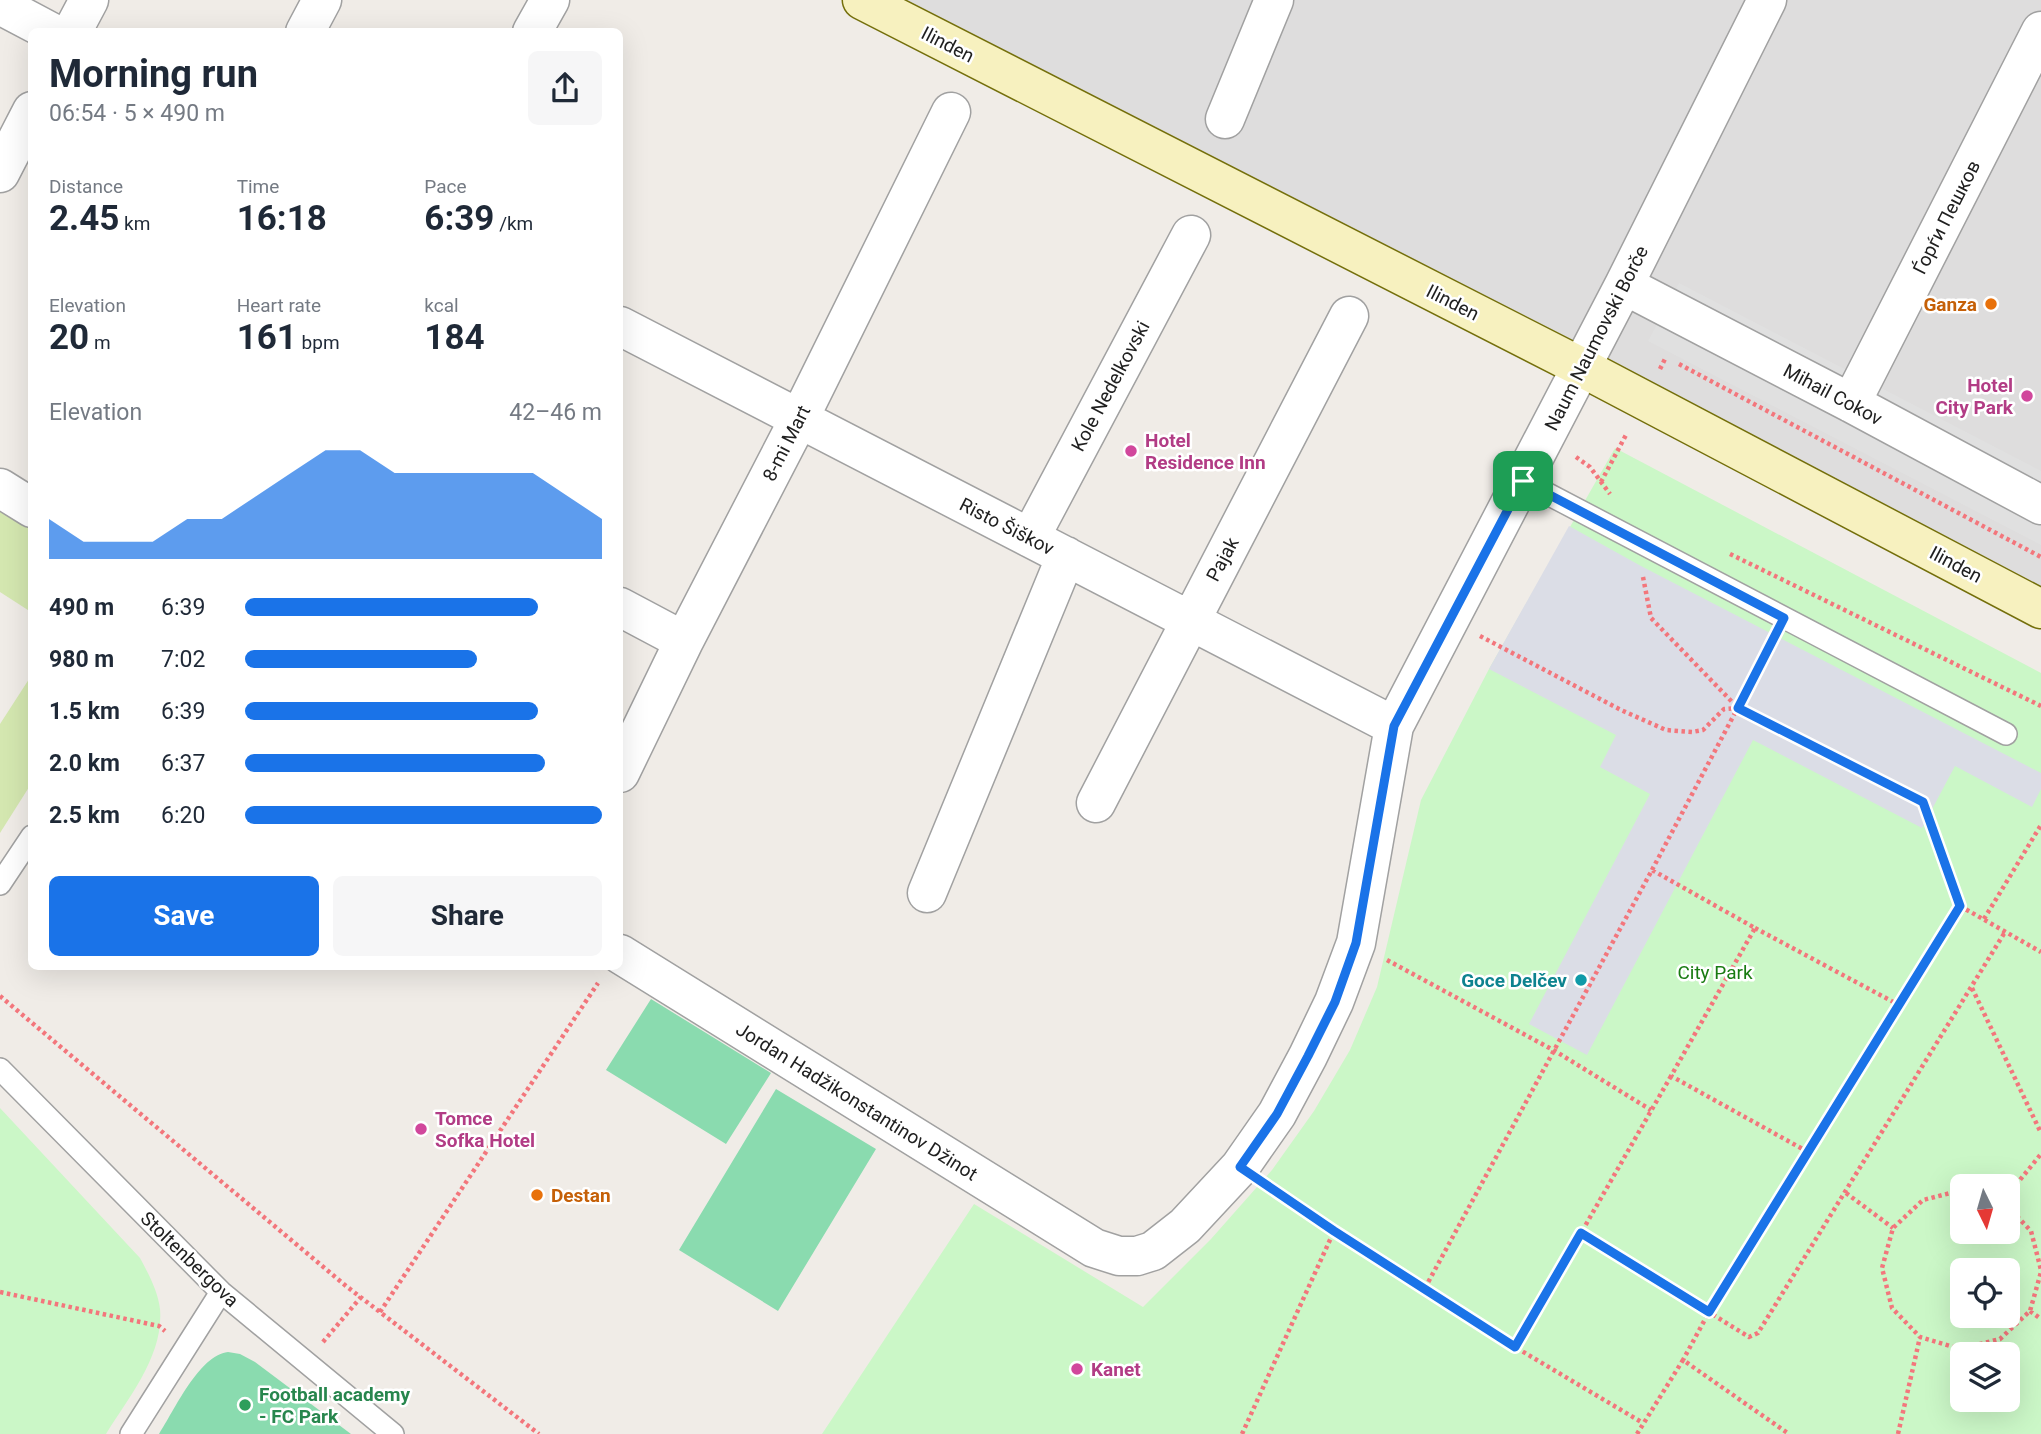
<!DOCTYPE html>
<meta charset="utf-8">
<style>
body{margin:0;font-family:Roboto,sans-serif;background:#f6f6f7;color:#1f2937;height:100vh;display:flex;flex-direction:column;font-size:26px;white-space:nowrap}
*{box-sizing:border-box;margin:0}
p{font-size:23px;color:#747a83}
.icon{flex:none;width:38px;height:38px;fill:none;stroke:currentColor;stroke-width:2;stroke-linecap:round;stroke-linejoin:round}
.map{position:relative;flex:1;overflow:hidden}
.drawer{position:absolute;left:28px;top:28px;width:595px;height:942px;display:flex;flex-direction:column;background:#fff;border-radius:10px;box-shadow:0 7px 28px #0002}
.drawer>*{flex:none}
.needle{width:46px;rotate:175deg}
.buttons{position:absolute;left:1950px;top:1174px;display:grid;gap:14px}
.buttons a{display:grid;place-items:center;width:70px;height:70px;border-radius:10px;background:#fff;box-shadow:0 7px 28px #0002;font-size:35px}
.pin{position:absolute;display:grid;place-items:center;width:60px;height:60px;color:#fff;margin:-30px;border-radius:14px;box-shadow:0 4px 10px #0006}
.round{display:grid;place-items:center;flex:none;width:74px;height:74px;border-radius:10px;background:#f6f6f7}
.overview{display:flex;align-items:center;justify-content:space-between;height:119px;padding:0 21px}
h1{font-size:38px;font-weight:700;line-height:52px}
.stats{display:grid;grid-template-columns:repeat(3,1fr);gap:10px;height:119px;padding:7px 21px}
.stats div{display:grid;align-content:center}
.stats b{font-size:35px;font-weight:700}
.stats small{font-size:19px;font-weight:400}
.stats p{font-size:19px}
.chart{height:196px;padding:14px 21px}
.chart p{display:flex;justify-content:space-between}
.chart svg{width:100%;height:126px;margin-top:7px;fill:#1a73e8;opacity:.7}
.action{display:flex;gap:14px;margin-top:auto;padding:14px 21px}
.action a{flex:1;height:80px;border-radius:10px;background:#1a73e8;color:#fff;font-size:28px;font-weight:700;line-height:80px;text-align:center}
.action a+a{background:#f6f6f7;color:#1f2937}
ul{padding:0 21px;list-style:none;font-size:23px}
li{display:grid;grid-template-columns:112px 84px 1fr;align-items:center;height:52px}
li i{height:18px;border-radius:9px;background:#1a73e8}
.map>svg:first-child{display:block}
</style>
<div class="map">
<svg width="2041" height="1434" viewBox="0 0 2041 1434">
<rect width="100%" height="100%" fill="#f0ece7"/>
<path fill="#dedddd" d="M 862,0 L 2041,0 L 2041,609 Z"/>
<path fill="#d4e7b0" d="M 0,488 L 31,508 L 31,612 L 0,592 Z
M 31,676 L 31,784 L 0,833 L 0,724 Z"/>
<path fill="#cbf7c7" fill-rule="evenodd" d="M 1615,448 L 2041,673 L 2041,1434 L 822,1434 L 974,1204 L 1143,1307 L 1211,1239 L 1272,1170 L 1314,1111 L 1350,1050 L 1377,987 L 1421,800 L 1489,669 ZM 1962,1186 L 2007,1186 L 2007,1232 L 1962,1232 ZM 1962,1270 L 2007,1270 L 2007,1316 L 1962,1316 ZM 1962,1354 L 2007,1354 L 2007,1400 L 1962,1400 Z
M 0,1108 L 140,1258 C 148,1273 158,1291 160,1309 C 164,1355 129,1397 106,1434 L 0,1434 Z"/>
<path fill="#8adbaf" d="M 651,999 L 771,1073 L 726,1144 L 606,1070 Z
M 776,1089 L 876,1149 L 778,1311 L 679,1250 Z
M 228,1352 L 240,1354 L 255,1362 L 351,1434 L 159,1434 C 174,1411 199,1355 228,1352 Z"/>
<path fill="#e0e0e0" d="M 1679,283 L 2041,471 L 2041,545 L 1648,341 Z"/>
<path fill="#dbdde6" d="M 1569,526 L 1641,566 L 2041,773 L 2041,789 L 2032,807 L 1955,766 L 1922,828 L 1753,740 L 1587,1055 L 1529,1024 L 1650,794 L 1600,767 L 1616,735 L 1489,669 Z"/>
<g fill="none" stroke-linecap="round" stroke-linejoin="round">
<g stroke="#a1a1a1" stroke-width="24">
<path id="lane" d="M 1523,481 L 2006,734
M 0,884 L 32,836
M 0,1069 L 221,1292 L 393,1434
M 131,1434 L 221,1292"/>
</g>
<g stroke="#a1a1a1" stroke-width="41">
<path id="street" d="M 0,5 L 51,32
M 72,32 L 89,0
M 305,32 L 322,0
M 532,32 L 550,0
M 1225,119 L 1274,0
M 0,173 L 32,111
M 1624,285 L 1851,403 L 2041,505
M 620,326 L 1394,726
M 1851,403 L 2041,31
M 0,488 L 32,508
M 1030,538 L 1191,235
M 620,607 L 684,641
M 620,773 L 684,641 L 799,419 L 951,112
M 1096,803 L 1349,316
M 927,893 L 1066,556
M 620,954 L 1094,1248 L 1119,1256 L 1137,1256 L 1153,1251 L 1185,1226 L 1240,1167 L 1277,1114 L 1308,1056 L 1334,1002 L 1356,943 L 1394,726 L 1624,285 L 1767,0"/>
</g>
<g stroke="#746f0b" stroke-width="41">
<path id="secondary" d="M 862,0 L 1581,367 L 2041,609"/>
</g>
<path stroke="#f3767c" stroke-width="4.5" stroke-dasharray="3.5 3.5" stroke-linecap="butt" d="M 1679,364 L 2041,557
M 1660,369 L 1666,357
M 1576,457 L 1590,467 L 1610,494
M 1601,482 L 1627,433
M 1730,554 L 2041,706
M 1643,577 L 1651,618 L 1738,708 L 1923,801 L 1960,906 L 1709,1312 L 1683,1360
M 1480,636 L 1621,710 L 1666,730 L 1692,732 L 1703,730 L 1724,709 L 1737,708
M 1652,870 L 1773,641
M 1960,906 L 2041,952
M 1984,919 L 2041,825
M 1755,928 L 1899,1005
M 1387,960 L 1555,1051 L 1651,1110
M 1972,988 L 2041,1133
M 0,996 L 346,1286 L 539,1434
M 1671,1076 L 1581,1233 L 1749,1337 L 1758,1333 L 2005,932
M 1962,1190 L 1923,1200 L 1893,1228 L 1882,1268 L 1892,1308 L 1920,1337 L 1960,1349 L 2000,1339 L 2030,1311 L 2041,1272
M 1846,1193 L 1893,1228
M 2007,1196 L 2041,1154
M 2007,1206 L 2031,1231 L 2041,1270
M 1334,1231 L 1515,1347 L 1643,1423
M 1425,1288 L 1652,870 L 1755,928 L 1671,1076 L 1808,1152
M 0,1292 L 159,1326 L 165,1331
M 2030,1311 L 2041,1319
M 380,1312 L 598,983
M 323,1342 L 361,1297
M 1515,1347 L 1581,1233
M 1242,1434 L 1334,1231 L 1269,1187
M 1637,1434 L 1683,1360 L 1789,1434
M 1898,1434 L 1920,1337"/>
<use href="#lane" stroke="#fff" stroke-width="21"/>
<use href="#street" stroke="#fff" stroke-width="38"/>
<use href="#secondary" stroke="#f7f1bf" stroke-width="38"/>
</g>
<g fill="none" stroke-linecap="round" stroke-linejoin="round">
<g stroke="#fff" stroke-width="14">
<path id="route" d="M 1523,481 L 1784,618 L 1738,708 L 1923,802 L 1960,906 L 1709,1312 L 1581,1233 L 1515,1347 L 1334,1231 L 1240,1167 L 1277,1114 L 1308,1056 L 1335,1002 L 1356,943 L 1394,726 Z"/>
</g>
<use href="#route" stroke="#1a73e8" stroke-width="9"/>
</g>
<g fill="#e8710a" stroke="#fff" stroke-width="2.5">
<circle cx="1991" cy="304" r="7"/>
<circle cx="537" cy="1195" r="7"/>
</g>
<g fill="#d1479c" stroke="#fff" stroke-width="2.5">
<circle cx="2027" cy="396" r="7"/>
<circle cx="1131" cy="451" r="7"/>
<circle cx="421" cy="1129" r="7"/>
<circle cx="1077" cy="1369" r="7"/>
</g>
<circle fill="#0f9aa8" stroke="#fff" stroke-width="2.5" cx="1581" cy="980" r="7"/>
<circle fill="#2e9e5b" stroke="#fff" stroke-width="2.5" cx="245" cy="1405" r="7"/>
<g text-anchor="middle" stroke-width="5" stroke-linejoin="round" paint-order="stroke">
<g font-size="19" fill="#202020" stroke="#fff">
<text transform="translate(948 44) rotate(27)" y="7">Ilinden</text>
<text transform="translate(1946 217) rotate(-63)" y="7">Ѓорѓи Пешков</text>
<text transform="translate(1453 302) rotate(27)" y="7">Ilinden</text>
<text transform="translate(1596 338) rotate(-63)" y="7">Naum Naumovski Borče</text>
<text transform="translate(1110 386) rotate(-62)" y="7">Kole Nedelkovski</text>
<text transform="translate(1833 394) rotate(28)" y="7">Mihail Cokov</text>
<text transform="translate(786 443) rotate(-63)" y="7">8-mi Mart</text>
<text transform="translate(1007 526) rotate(27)" y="7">Risto Šiškov</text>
<text transform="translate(1222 559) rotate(-62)" y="7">Pajak</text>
<text transform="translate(1956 564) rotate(28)" y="7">Ilinden</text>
<text transform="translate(857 1101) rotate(32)" y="7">Jordan Hadžikonstantinov Džinot</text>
<text transform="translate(190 1259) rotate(44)" y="7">Stoltenbergova</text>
</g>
<g font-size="19" font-weight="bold" fill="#c56008" stroke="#fff" text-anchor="end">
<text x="1977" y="311">Ganza</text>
<text x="551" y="1202" text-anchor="start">Destan</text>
</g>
<g font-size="19" font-weight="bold" fill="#b23c85" stroke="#fff" text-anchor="start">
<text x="2013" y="392" text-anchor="end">Hotel<tspan x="2013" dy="22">City Park</tspan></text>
<text x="1145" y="447">Hotel<tspan x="1145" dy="22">Residence Inn</tspan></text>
<text x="435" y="1125">Tomce<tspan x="435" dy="22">Sofka Hotel</tspan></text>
<text x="1091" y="1376">Kanet</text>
</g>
<g font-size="19" fill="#197b12" stroke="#fff">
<text x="1715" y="979">City Park</text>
</g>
<g font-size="19" font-weight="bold" fill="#0d838f" stroke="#fff" text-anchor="end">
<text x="1567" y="987">Goce Delčev</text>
</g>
<g font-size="19" font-weight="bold" fill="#27864d" stroke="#fff" text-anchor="start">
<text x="259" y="1401">Football academy<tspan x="259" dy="22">- FC Park</tspan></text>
</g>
</g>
</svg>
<div class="buttons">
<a><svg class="needle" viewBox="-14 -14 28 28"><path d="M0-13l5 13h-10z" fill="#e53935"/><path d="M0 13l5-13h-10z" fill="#747a83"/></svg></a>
<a><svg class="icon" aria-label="locate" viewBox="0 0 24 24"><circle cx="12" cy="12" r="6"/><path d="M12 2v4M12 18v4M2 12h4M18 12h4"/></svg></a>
<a><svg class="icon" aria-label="layers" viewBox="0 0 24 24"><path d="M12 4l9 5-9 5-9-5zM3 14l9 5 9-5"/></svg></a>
</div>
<div class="pin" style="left:1523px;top:481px;background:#1e9e55"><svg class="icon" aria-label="arrive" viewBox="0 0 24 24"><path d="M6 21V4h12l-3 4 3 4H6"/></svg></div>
<section class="drawer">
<div class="overview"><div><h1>Morning run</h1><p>06:54 · 5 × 490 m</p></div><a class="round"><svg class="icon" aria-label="share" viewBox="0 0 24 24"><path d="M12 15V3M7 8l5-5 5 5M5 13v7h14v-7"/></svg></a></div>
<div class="stats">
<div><p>Distance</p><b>2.45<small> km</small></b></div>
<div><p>Time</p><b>16:18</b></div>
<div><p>Pace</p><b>6:39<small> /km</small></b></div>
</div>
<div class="stats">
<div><p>Elevation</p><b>20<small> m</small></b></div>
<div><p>Heart rate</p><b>161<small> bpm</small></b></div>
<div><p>kcal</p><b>184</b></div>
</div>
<div class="chart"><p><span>Elevation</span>42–46 m</p>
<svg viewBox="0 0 160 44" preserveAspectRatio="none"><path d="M0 44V30L10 38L20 38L30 38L40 30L50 30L60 22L70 14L80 6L90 6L100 14L110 14L120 14L130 14L140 14L150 22L160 30V44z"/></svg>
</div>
<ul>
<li><b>490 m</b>6:39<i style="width:82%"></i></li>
<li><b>980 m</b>7:02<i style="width:65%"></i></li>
<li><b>1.5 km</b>6:39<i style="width:82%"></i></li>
<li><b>2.0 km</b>6:37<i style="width:84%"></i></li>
<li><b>2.5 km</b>6:20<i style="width:100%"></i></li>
</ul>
<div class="action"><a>Save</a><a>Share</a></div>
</section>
</div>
